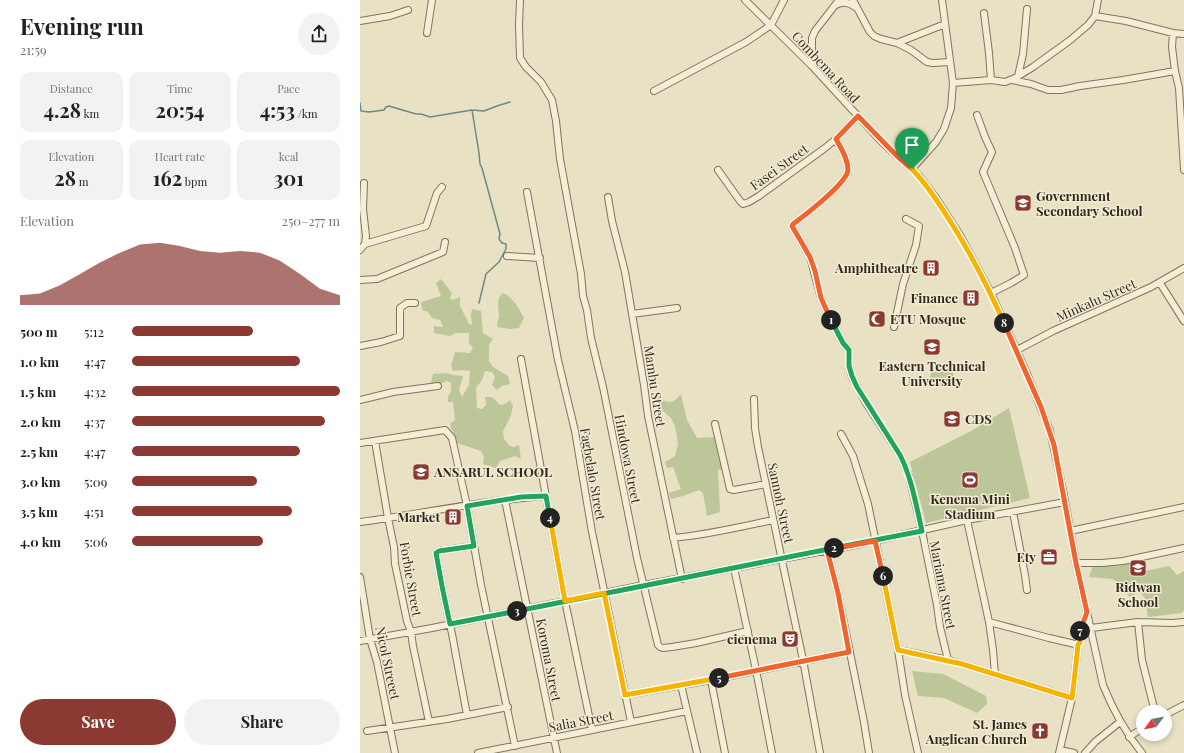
<!DOCTYPE html>
<meta charset="utf-8">
<style>
body{margin:0;font-family:"Playfair Display",serif;background:#f2f2f2;color:#202124;height:100vh;display:flex;flex-direction:column;font-size:15px;white-space:nowrap}
*{box-sizing:border-box;margin:0}
p{font-size:13px;color:#757577}
.icon{flex:none;width:22px;height:22px;fill:none;stroke:currentColor;stroke-width:2;stroke-linecap:round;stroke-linejoin:round}
.map{position:relative;flex:1;overflow:hidden}
.panel{display:flex;flex-direction:column;background:#fff;width:360px}
.panel>*{flex:none}
.needle{width:26px;rotate:238deg}
.tools{position:absolute;left:776px;top:705px;display:grid;gap:8px}
.tools a{display:grid;place-items:center;width:36px;height:36px;border-radius:50%;background:#fff;box-shadow:0 2px 6px #0003;font-size:20px}
.pin{position:absolute;display:grid;place-items:center;width:34px;height:34px;color:#fff;margin:-41px -17px;border-radius:50% 50% 50% 0;rotate:-45deg;box-shadow:0 0 4px #0007}
.pin .icon{rotate:45deg}
.km{position:absolute;width:20px;height:20px;margin:-10px;border-radius:50%;background:#222;color:#fff;font-size:11px;line-height:20px;text-align:center}
.round{display:grid;place-items:center;flex:none;width:42px;height:42px;border-radius:21px;background:#f2f2f2}
.head{display:flex;align-items:center;justify-content:space-between;height:68px;padding:0 20px}
h1{font-size:22px;font-weight:700;line-height:30px}
.figures{display:grid;grid-template-columns:repeat(3,1fr);gap:6px;height:68px;padding:4px 20px}
.figures div{display:grid;align-content:center;border-radius:10px;background:#f2f2f2;text-align:center}
.figures b{font-size:20px;font-weight:700}
.figures small{font-size:11px;font-weight:400}
.figures p{font-size:11px}
.chart{height:112px;padding:8px 20px}
.chart p{display:flex;justify-content:space-between}
.chart svg{width:100%;height:72px;margin-top:4px;fill:#8b3933;opacity:.7}
.action{display:flex;gap:8px;margin-top:auto;padding:8px 20px}
.action a{flex:1;height:46px;border-radius:24px;background:#8b3933;color:#fff;font-size:16px;font-weight:700;line-height:46px;text-align:center}
.action a+a{background:#f2f2f2;color:#202124}
ul{padding:0 20px;list-style:none;font-size:13px}
li{display:grid;grid-template-columns:64px 48px 1fr;align-items:center;height:30px}
li i{height:10px;border-radius:5px;background:#8b3933}
main{display:flex;flex:1;min-height:0}
.map>svg:first-child{display:block}
</style>
<main>
<section class="panel">
<div class="head"><div><h1>Evening run</h1><p>21:59</p></div><a class="round"><svg class="icon" aria-label="share" viewBox="0 0 24 24"><path d="M12 15V3M7 8l5-5 5 5M5 13v7h14v-7"/></svg></a></div>
<div class="figures">
<div><p>Distance</p><b>4.28<small> km</small></b></div>
<div><p>Time</p><b>20:54</b></div>
<div><p>Pace</p><b>4:53<small> /km</small></b></div>
</div>
<div class="figures">
<div><p>Elevation</p><b>28<small> m</small></b></div>
<div><p>Heart rate</p><b>162<small> bpm</small></b></div>
<div><p>kcal</p><b>301</b></div>
</div>
<div class="chart"><p><span>Elevation</span>250–277 m</p>
<svg viewBox="0 0 160 44" preserveAspectRatio="none"><path d="M0 44V38L10 37L20 32L30 25L40 18L50 12L60 7L70 6L80 8L90 11L100 12L110 11L120 12L130 17L140 25L150 34L160 38V44z"/></svg>
</div>
<ul>
<li><b>500 m</b>5:12<i style="width:58%"></i></li>
<li><b>1.0 km</b>4:47<i style="width:81%"></i></li>
<li><b>1.5 km</b>4:32<i style="width:100%"></i></li>
<li><b>2.0 km</b>4:37<i style="width:93%"></i></li>
<li><b>2.5 km</b>4:47<i style="width:81%"></i></li>
<li><b>3.0 km</b>5:09<i style="width:60%"></i></li>
<li><b>3.5 km</b>4:51<i style="width:77%"></i></li>
<li><b>4.0 km</b>5:06<i style="width:63%"></i></li>
</ul>
<div class="action"><a>Save</a><a>Share</a></div>
</section>
<div class="map">
<svg width="824" height="753" viewBox="0 0 824 753">
<rect width="100%" height="100%" fill="#e9e1c4"/>
<path fill="#bdc699" d="M 81,279 L 92,293 L 90,298 L 93,300 L 100,297 L 100,306 L 109,324 L 112,325 L 111,315 L 112,309 L 121,311 L 123,333 L 133,339 L 129,345 L 129,361 L 133,367 L 148,376 L 150,384 L 142,386 L 137,390 L 132,385 L 135,377 L 132,372 L 125,371 L 122,380 L 116,388 L 117,408 L 122,409 L 126,405 L 125,397 L 132,397 L 140,405 L 145,404 L 150,400 L 153,406 L 150,418 L 143,431 L 144,439 L 150,446 L 154,447 L 159,445 L 161,459 L 155,456 L 140,461 L 136,468 L 123,464 L 124,457 L 121,451 L 97,443 C 96,435 91,431 90,424 L 95,420 L 93,402 L 88,402 L 88,397 L 91,391 L 91,383 L 87,381 L 82,383 L 71,383 L 73,374 L 87,373 L 93,375 L 103,376 L 99,390 L 102,397 L 109,385 L 110,371 L 103,370 L 93,371 L 91,365 L 95,352 L 110,353 L 113,347 L 109,344 L 109,333 L 96,333 L 90,336 L 74,333 L 74,326 L 83,327 L 80,320 L 72,318 L 68,312 L 62,310 L 61,302 L 81,296 L 76,283 Z
M 143,293 C 153,297 159,309 164,318 L 159,328 L 150,329 L 137,327 C 137,323 138,320 139,317 C 139,307 135,300 143,293 Z
M 579,365 L 590,367 C 595,373 594,377 591,384 L 577,388 L 569,380 L 572,370 Z
M 321,394 L 327,420 L 337,438 L 356,437 L 364,469 L 358,470 L 360,512 L 347,516 L 343,493 L 339,490 L 323,496 L 311,499 L 309,493 L 321,489 L 313,467 L 307,468 L 305,462 L 315,456 L 318,444 L 315,426 L 311,418 L 305,413 L 299,405 L 301,400 C 312,403 313,403 321,394 Z
M 649,408 L 670,498 L 566,523 L 550,462 L 611,431 Z
M 779,559 L 785,571 L 809,566 L 817,575 L 824,571 L 824,610 L 822,613 L 788,617 L 785,598 L 779,592 L 770,597 L 753,579 L 729,577 L 733,566 Z
M 552,671 L 583,674 L 626,696 L 627,704 L 617,713 L 584,698 L 558,696 Z"/>
<g fill="none" stroke-linecap="round" stroke-linejoin="round">
<path stroke="#6e8a85" stroke-width="1.5" d="M 0,103 L 1,111 L 9,112 L 24,110 L 26,107 L 29,106 L 56,114 L 61,114 L 70,117 L 112,110 L 124,111 L 137,106 L 150,102
M 112,110 L 119,153 L 120,164 L 122,168 L 140,234 L 139,239 L 142,243 L 146,244 L 146,249 L 139,262 L 126,274 L 119,303"/>
<g stroke="#82735d" stroke-width="8">
<path id="minor" d="M 160,0 L 159,25 L 160,58 L 166,67 L 181,82 L 192,100 L 196,121 L 200,159 L 221,274 L 223,296 L 227,310 L 231,338 L 243,387 L 277,558 L 298,645 L 300,647 L 303,648 L 312,647 L 336,643 L 388,631
M 385,0 L 452,66 L 520,140 L 537,156 L 552,169 L 559,176 L 576,198 L 601,237 L 631,293 L 668,376 L 690,431 L 703,490 L 716,563 L 743,685 C 753,710 765,732 782,753
M 493,0 L 510,32 L 514,36 L 521,39 L 537,43 L 551,50 L 567,62 L 573,63 L 590,62
M 476,5 C 483,1 489,2 495,7
M 624,13 L 629,53 L 631,80
M 735,16 L 766,21 L 813,33 L 824,34
M 0,21 L 30,16 L 48,10
M 67,33 L 72,0
M 813,33 L 812,47 L 815,71 L 819,88 L 824,170
M 537,43 L 585,24
M 452,66 L 452,38 L 455,31 L 479,0
M 658,76 L 663,54 L 667,9
M 652,80 L 671,84 L 688,90 L 701,90 L 720,86 L 763,80 L 815,71
M 593,83 L 631,80 L 645,82 L 655,78 L 673,67 L 709,41 L 728,25 L 735,16 L 738,0
M 294,91 L 386,42 L 411,25 L 424,0
M 617,115 L 625,137 L 632,152 L 623,172 L 655,248 L 664,275 L 651,283 L 631,293
M 476,139 C 481,148 488,159 488,170 C 487,183 445,215 433,224 L 432,226 L 450,257 L 461,298 L 468,314 L 483,343 L 489,350 L 489,366 L 492,377 L 506,403 L 540,455 L 549,476 L 562,531 L 577,605 L 580,627 L 588,660
M 552,169 L 576,142 L 584,129 L 591,108 L 593,83 L 582,0
M 358,170 L 380,201 L 383,204 L 389,202 L 399,196 L 465,148 L 476,139 L 498,116
M 4,183 L 3,209 L 6,236 L 5,244
M 167,192 L 198,360 L 215,431 L 232,532 L 271,722
M 248,197 L 252,221 L 265,272 L 284,385 L 288,416 L 322,579
M 0,250 L 5,244 L 66,226 L 77,193 L 82,187
M 147,256 L 180,258
M 0,280 L 17,279 L 83,252 L 85,242
M 800,283 L 824,321
M 272,314 L 317,308
M 534,327 L 543,284 L 556,245 L 559,226 L 546,219
M 0,346 L 21,342 L 40,336 L 40,308 L 47,303 L 55,303
M 657,350 L 693,331 L 791,287 L 824,268
M 161,359 L 205,601 L 232,730
M 394,399 L 395,428 L 398,447 L 443,660 L 460,753
M 0,400 L 33,392 L 78,386
M 355,424 L 370,489 L 374,490 L 406,484
M 481,434 L 493,456 L 508,504 L 538,650 L 545,695 L 558,753
M 15,441 L 28,518 L 34,547 L 35,564 L 47,621 L 51,632 L 53,646 L 69,722
M 0,443 L 85,430 L 92,438 L 107,506 L 121,585 L 155,746
M 145,500 L 197,753
M 653,512 L 665,575 L 667,590
M 607,520 L 629,622 L 633,650 L 635,674
M 0,522 C 62,514 123,500 185,496
M 710,531 L 824,507
M 313,538 C 347,535 380,527 413,520
M 467,550 L 478,593 L 504,722 L 509,753
M 716,563 L 742,563 L 763,561 L 824,548
M 374,568 L 396,670 L 412,753
M 0,577 L 10,639 L 17,662 L 35,753
M 629,622 L 689,638 L 715,644 L 718,645
M 778,622 L 782,660 L 795,712
M 731,628 L 778,622 L 812,623 L 824,622
M 0,641 L 72,628 L 284,585 L 496,545 L 607,520 L 705,502
M 720,641 L 720,631 L 727,612
M 538,650 L 588,660 L 602,664 L 712,698
M 351,680 L 365,753
M 321,685 L 337,753
M 265,695 L 351,680 L 489,652
M 107,715 L 92,634 L 82,586 L 76,553 L 79,551 L 113,546
M 805,715 L 824,705
M 7,731 L 87,719 L 148,707
M 769,737 L 783,728
M 700,750 L 714,753
M 118,753 L 327,711
M 699,753 L 712,698 L 715,673 L 718,645 L 720,641
M 725,753 L 736,741 L 760,722"/>
</g>
<use href="#minor" stroke="#f5eed7" stroke-width="6"/>
</g>
<g fill="none" stroke-linecap="round" stroke-linejoin="round">
<g stroke="#fff" stroke-width="8">
<path id="split-1" d="M 471,320 L 461,298 L 455,271 L 450,257 L 432,226 L 433,224 C 445,215 487,183 488,170 C 488,159 481,148 476,139 L 498,116 L 537,156 L 552,169"/>
</g>
<g stroke="#fff" stroke-width="8">
<path id="split-2" d="M 471,320 L 483,343 L 489,350 L 489,366 L 492,376 L 497,387 L 540,455 C 552,479 556,505 562,531 L 474,548"/>
</g>
<g stroke="#fff" stroke-width="8">
<path id="split-3" d="M 157,611 L 474,548"/>
</g>
<g stroke="#fff" stroke-width="8">
<path id="split-4" d="M 157,611 L 90,624 L 82,586 L 76,553 L 79,551 L 114,546 L 107,506 L 161,497 L 186,496 L 190,518"/>
</g>
<g stroke="#fff" stroke-width="8">
<path id="split-5" d="M 190,518 L 205,601 L 244,593 L 265,695 L 359,678"/>
</g>
<g stroke="#fff" stroke-width="8">
<path id="split-6" d="M 359,678 L 489,652 L 478,593 L 467,550 L 515,541 L 523,576"/>
</g>
<g stroke="#fff" stroke-width="8">
<path id="split-7" d="M 523,576 L 538,650 L 602,664 L 712,698 L 715,673 L 718,645 L 720,642 L 720,631"/>
</g>
<g stroke="#fff" stroke-width="8">
<path id="split-8" d="M 644,323 L 681,407 L 694,445 L 716,563 L 727,612 L 720,631"/>
</g>
<g stroke="#fff" stroke-width="8">
<path id="split-9" d="M 552,169 C 568,186 580,205 592,224 C 612,256 629,289 644,323"/>
</g>
<use href="#split-1" stroke="#f0652b" stroke-width="5"/>
<use href="#split-2" stroke="#22a559" stroke-width="5"/>
<use href="#split-3" stroke="#22a559" stroke-width="5"/>
<use href="#split-4" stroke="#22a559" stroke-width="5"/>
<use href="#split-5" stroke="#f5b400" stroke-width="5"/>
<use href="#split-6" stroke="#f0652b" stroke-width="5"/>
<use href="#split-7" stroke="#f5b400" stroke-width="5"/>
<use href="#split-8" stroke="#f0652b" stroke-width="5"/>
<use href="#split-9" stroke="#f5b400" stroke-width="5"/>
</g>
<defs>
<g id="school-square" transform="scale(0.9)"><rect x="-9" y="-9" width="18" height="18" rx="4" fill="#8b3933" stroke="#f1ebd3"/><path d="M0-5L7-2L0 1L-7-2ZM-4 1L0 2.5L4 1V4Q0 6-4 4Z" fill="#fff"/></g>
<g id="building-square" transform="scale(0.9)"><rect x="-9" y="-9" width="18" height="18" rx="4" fill="#8b3933" stroke="#f1ebd3"/><path d="M-4-6H4V6H1V3H-1V6H-4ZM-2.5-4.3h1.7v1.8h-1.7ZM.8-4.3h1.7v1.8H.8ZM-2.5-1h1.7V.8h-1.7ZM.8-1h1.7V.8H.8Z" fill="#fff"/></g>
<g id="mosque-square" transform="scale(0.9)"><rect x="-9" y="-9" width="18" height="18" rx="4" fill="#8b3933" stroke="#f1ebd3"/><path d="M3.5-4.9A6 6 0 1 0 3.5 4.9A5 5 0 1 1 3.5-4.9Z" fill="#fff"/></g>
<g id="university-square" transform="scale(0.9)"><rect x="-9" y="-9" width="18" height="18" rx="4" fill="#8b3933" stroke="#f1ebd3"/><path d="M0-5L7-2L0 1L-7-2ZM-4 1L0 2.5L4 1V4Q0 6-4 4Z" fill="#fff"/></g>
<g id="stadium-square" transform="scale(0.9)"><rect x="-9" y="-9" width="18" height="18" rx="4" fill="#8b3933" stroke="#f1ebd3"/><path d="M0-5a6.5 5 0 1 0 0 10a6.5 5 0 1 0 0-10ZM-3.5-1.8h7v3.6h-7Z" fill="#fff"/></g>
<g id="office-square" transform="scale(0.9)"><rect x="-9" y="-9" width="18" height="18" rx="4" fill="#8b3933" stroke="#f1ebd3"/><path d="M-6-3h4V-5.5h4V-3h4V5H-6ZM-1-4.5V-3h2v-1.5ZM-6 0V1H6V0Z" fill="#fff"/></g>
<g id="theatre-square" transform="scale(0.9)"><rect x="-9" y="-9" width="18" height="18" rx="4" fill="#8b3933" stroke="#f1ebd3"/><path d="M-5-5.5Q0-4 5-5.5V0Q5 5 0 6Q-5 5-5 0ZM-3.3-2.5H-1v1.5H-3.3ZM1-2.5H3.3v1.5H1ZM-2.8 1Q0 5.5 2.8 1Z" fill="#fff"/></g>
<g id="church-square" transform="scale(0.9)"><rect x="-9" y="-9" width="18" height="18" rx="4" fill="#8b3933" stroke="#f1ebd3"/><path d="M-1.2-6h2.4v3.5h3.3v2.4h-3.3V6h-2.4V-.1h-3.3v-2.4h3.3Z" fill="#fff"/></g>
</defs>
<g fill-rule="evenodd">
<use href="#school-square" x="663" y="203"/>
<use href="#building-square" x="571" y="268"/>
<use href="#building-square" x="611" y="298"/>
<use href="#mosque-square" x="517" y="319"/>
<use href="#university-square" x="572" y="347"/>
<use href="#university-square" x="592" y="419"/>
<use href="#school-square" x="61" y="472"/>
<use href="#stadium-square" x="610" y="480"/>
<use href="#building-square" x="93" y="517"/>
<use href="#office-square" x="689" y="557"/>
<use href="#school-square" x="778" y="568"/>
<use href="#theatre-square" x="430" y="639"/>
<use href="#church-square" x="680" y="731"/>
</g>
<g text-anchor="middle" stroke-width="3" stroke-linejoin="round" paint-order="stroke">
<g font-size="13" fill="#332a1f" stroke="#f1ebd3">
<text transform="translate(466 67) rotate(47)" y="5">Combema Road</text>
<text transform="translate(419 167) rotate(-36)" y="5">Fasei Street</text>
<text transform="translate(736 300) rotate(-24)" y="5">Minkalu Street</text>
<text transform="translate(295 386) rotate(81)" y="5">Mambu Street</text>
<text transform="translate(268 459) rotate(79)" y="5">Hindowa Street</text>
<text transform="translate(233 474) rotate(80)" y="5">Fagbelalo Street</text>
<text transform="translate(421 503) rotate(78)" y="5">Sannoh Street</text>
<text transform="translate(51 579) rotate(80)" y="5">Forbie Street</text>
<text transform="translate(583 585) rotate(79)" y="5">Mariama Street</text>
<text transform="translate(189 660) rotate(79)" y="5">Koroma Street</text>
<text transform="translate(28 663) rotate(78)" y="5">Nicol Streeet</text>
<text transform="translate(221 721) rotate(-11)" y="5">Salia Street</text>
</g>
<g font-size="13" font-weight="bold" fill="#332a1f" stroke="#f1ebd3" text-anchor="end">
<text x="676" y="201" text-anchor="start">Government<tspan x="676" dy="15">Secondary School</tspan></text>
<text x="558" y="273">Amphitheatre</text>
<text x="598" y="303">Finance</text>
<text x="530" y="324" text-anchor="start">ETU Mosque</text>
<text x="572" y="371" text-anchor="middle">Eastern Technical<tspan x="572" dy="15">University</tspan></text>
<text x="605" y="424" text-anchor="start">CDS</text>
<text x="74" y="477" text-anchor="start">ANSARUL SCHOOL</text>
<text x="610" y="504" text-anchor="middle">Kenema Mini<tspan x="610" dy="15">Stadium</tspan></text>
<text x="80" y="522">Market</text>
<text x="676" y="562">Ety</text>
<text x="778" y="592" text-anchor="middle">Ridwan<tspan x="778" dy="15">School</tspan></text>
<text x="417" y="644">cienema</text>
<text x="667" y="729">St. James<tspan x="667" dy="15">Anglican Church</tspan></text>
</g>
</g>
</svg>
<div class="tools">
<a><svg class="needle" viewBox="-14 -14 28 28"><path d="M0-13l5 13h-10z" fill="#e53935"/><path d="M0 13l5-13h-10z" fill="#757577"/></svg></a>
</div>
<div class="pin" style="left:552px;top:169px;background:#1e9e55"><svg class="icon" aria-label="arrive" viewBox="0 0 24 24"><path d="M6 21V4h12l-3 4 3 4H6"/></svg></div>
<b class="km" style="left:471px;top:320px">1</b>
<b class="km" style="left:474px;top:548px">2</b>
<b class="km" style="left:157px;top:611px">3</b>
<b class="km" style="left:190px;top:518px">4</b>
<b class="km" style="left:359px;top:678px">5</b>
<b class="km" style="left:523px;top:576px">6</b>
<b class="km" style="left:720px;top:631px">7</b>
<b class="km" style="left:644px;top:323px">8</b>
</div>
</main>
